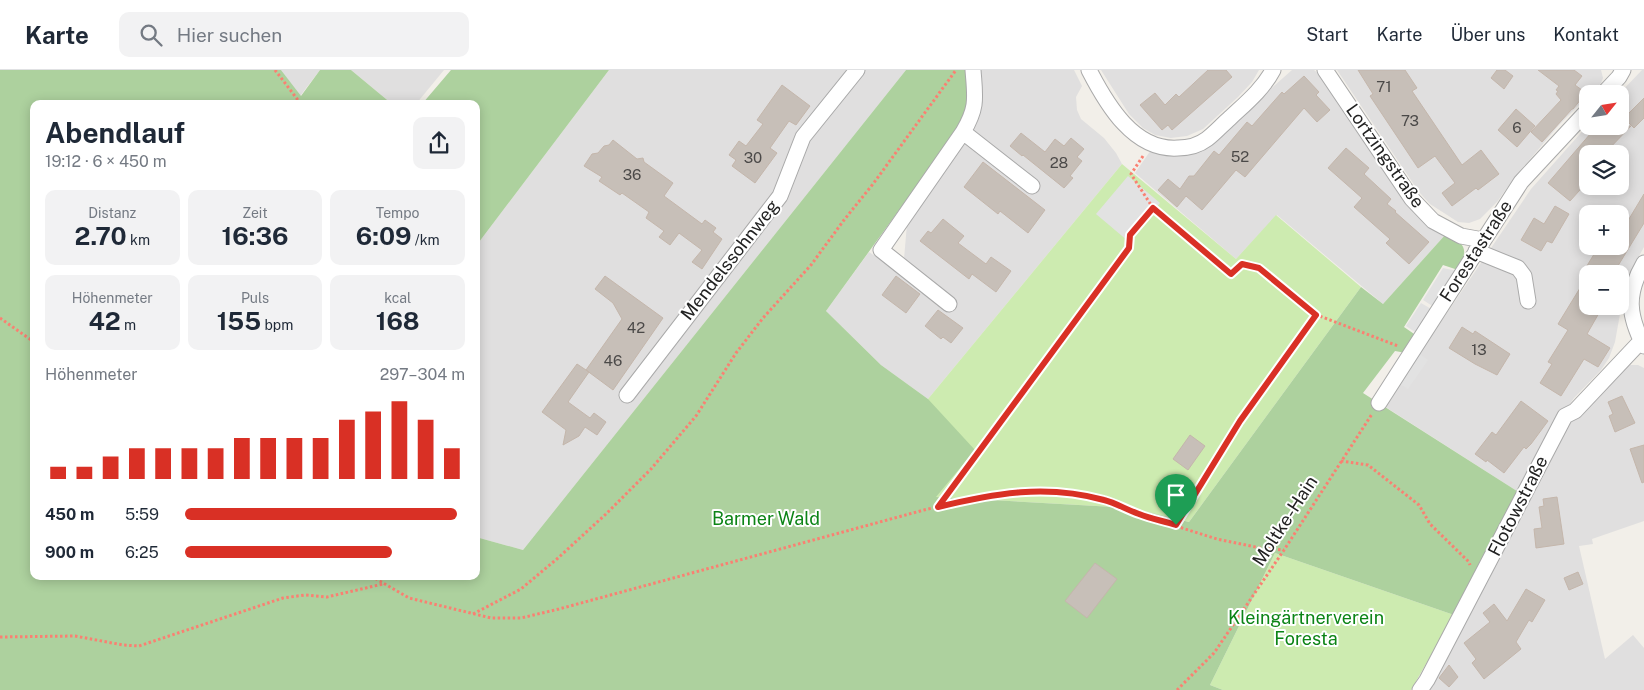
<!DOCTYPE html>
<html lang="de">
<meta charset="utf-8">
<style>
body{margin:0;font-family:"Public Sans",sans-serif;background:#f2f2f3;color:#1f2937;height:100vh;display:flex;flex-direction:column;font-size:19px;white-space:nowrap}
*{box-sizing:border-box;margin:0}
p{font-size:16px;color:#747a83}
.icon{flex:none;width:28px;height:28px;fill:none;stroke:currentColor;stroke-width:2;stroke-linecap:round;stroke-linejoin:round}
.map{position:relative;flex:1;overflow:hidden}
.drawer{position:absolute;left:30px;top:30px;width:450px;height:480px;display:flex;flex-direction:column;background:#fff;border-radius:10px;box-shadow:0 2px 12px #0003}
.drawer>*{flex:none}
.needle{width:32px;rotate:60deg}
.tools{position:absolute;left:1579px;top:15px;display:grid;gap:10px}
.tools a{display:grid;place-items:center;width:50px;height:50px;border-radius:10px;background:#fff;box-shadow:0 2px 12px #0003;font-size:25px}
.pin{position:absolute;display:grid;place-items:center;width:42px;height:42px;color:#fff;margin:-51px -21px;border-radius:50% 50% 50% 0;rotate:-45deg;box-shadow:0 0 5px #0007}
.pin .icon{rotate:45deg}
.round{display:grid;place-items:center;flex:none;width:52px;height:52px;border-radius:10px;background:#f2f2f3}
.overview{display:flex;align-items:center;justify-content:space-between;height:85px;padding:0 15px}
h1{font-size:28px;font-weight:700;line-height:38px}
.stats{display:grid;grid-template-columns:repeat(3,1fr);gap:8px;height:85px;padding:5px 15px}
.stats div{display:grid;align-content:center;border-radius:10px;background:#f2f2f3;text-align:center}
.stats b{font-size:25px;font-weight:700}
.stats small{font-size:14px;font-weight:400}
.stats p{font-size:14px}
.chart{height:140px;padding:10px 15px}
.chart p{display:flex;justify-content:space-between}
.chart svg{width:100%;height:90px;margin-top:5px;stroke:#d93025;stroke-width:6}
ul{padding:0 15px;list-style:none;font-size:16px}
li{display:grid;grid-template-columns:80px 60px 1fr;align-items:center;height:38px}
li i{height:12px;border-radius:6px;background:#d93025}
header{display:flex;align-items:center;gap:30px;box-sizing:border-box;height:70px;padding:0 25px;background:#fff;border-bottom:1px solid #e0e1e3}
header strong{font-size:24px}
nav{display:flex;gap:28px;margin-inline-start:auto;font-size:18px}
.search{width:350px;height:45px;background:#f2f2f3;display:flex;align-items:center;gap:12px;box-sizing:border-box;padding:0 18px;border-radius:10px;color:#747a83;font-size:19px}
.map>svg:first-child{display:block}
</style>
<header>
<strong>Karte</strong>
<div class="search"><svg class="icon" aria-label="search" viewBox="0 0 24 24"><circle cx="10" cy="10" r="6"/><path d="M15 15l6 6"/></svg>Hier suchen</div>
<nav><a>Start</a><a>Karte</a><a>Über uns</a><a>Kontakt</a></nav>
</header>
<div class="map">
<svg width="1644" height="620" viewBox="0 0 1644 620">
<rect width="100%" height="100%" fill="#f2efe9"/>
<path fill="#e0dfdf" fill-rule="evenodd" d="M 281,0 L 320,0 L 300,26 Z
M 351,0 L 444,0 L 416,34 L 392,34 Z
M 609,0 L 906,0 L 523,480 L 476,467 L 476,176 Z
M 980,0 L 1074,0 L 1082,16 L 1076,27 L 1077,40 L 1081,49 L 1104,68 L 1116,83 L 1122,94 L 928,329 L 881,295 L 826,241 L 869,182 L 895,200 L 904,189 L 907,154 L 976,55 L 981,33 Z
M 1101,0 L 1259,0 L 1252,12 L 1238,27 L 1203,59 L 1187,66 L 1171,68 L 1155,65 L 1143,58 L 1129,44 Z
M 1292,0 L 1314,0 L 1324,8 L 1446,164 L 1383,234 L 1277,145 L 1236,189 L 1135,103 L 1151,80 L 1216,67 Z
M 1337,0 L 1601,0 L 1603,8 L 1601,13 L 1591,24 L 1588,24 L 1587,27 L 1559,55 L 1514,108 L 1497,132 L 1480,149 L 1469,153 L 1458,152 L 1430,134 L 1419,122 Z
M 1642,0 L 1644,0 L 1644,177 L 1626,210 L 1615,272 L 1609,288 L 1601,300 L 1574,328 L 1563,344 L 1520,423 L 1384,336 L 1531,119 L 1587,56 L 1620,56 L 1620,24 L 1619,24 ZM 1588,84 L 1620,84 L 1620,116 L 1588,116 ZM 1588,144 L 1620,144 L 1620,176 L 1588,176 ZM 1588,204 L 1620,204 L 1620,236 L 1588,236 Z
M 1630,295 L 1638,295 L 1644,298 L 1644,451 L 1592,469 L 1593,474 L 1579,476 L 1605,589 L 1633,565 L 1644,578 L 1644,620 L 1426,620 L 1572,348 L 1622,299 Z"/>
<path fill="#cdebb0" d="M 1122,94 L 1236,189 L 1276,145 L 1361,217 L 1189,452 L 1132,438 L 936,427 L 928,329 Z
M 1275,483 L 1454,545 L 1411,620 L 1223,620 L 1210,615 Z"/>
<path fill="#add19e" d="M 0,0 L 281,0 L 301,26 L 320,0 L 351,0 L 392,34 L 34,34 L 34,506 L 476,506 L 476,467 L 523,480 L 906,0 L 967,0 L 969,30 L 962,53 L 826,241 L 881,295 L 928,329 L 975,380 L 936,427 L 1132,438 L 1189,452 L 1361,217 L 1383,234 L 1446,164 C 1467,174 1468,180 1458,200 L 1443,195 L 1404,257 L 1417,266 L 1406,283 L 1395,281 L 1363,323 L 1520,423 L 1454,545 L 1275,483 L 1210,615 L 1223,620 L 0,620 Z
M 451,0 L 609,0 L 476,176 L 476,34 L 422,34 Z"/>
<path fill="#e2e2e2" d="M 1128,106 L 1160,133 L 1128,171 L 1096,144 Z
M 1443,198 L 1457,201 L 1434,237 L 1423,230 Z
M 1421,233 L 1433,240 L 1418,264 L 1406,256 Z
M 1418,283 L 1428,290 L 1408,319 L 1398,313 Z"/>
<path fill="#c7bfb8" stroke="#c4b6ab" d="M 1208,0 L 1226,0 L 1232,7 L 1172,60 L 1168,55 L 1162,60 L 1140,35 L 1155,23 L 1165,35 L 1176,24 L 1179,27 Z
M 1358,0 L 1405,0 L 1417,18 L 1412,21 L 1462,95 L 1481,80 L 1499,104 L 1478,120 L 1476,118 L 1452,136 L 1442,123 L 1455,113 L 1435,86 L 1418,98 L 1370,26 L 1373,24 Z
M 1497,0 L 1505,0 L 1513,6 L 1504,19 L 1491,8 Z
M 1538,0 L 1574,0 L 1582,6 L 1575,15 L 1586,23 L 1573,39 L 1572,39 L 1542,72 L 1531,62 L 1561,30 L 1556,24 L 1558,21 L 1556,20 L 1559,16 Z
M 1304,6 L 1319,22 L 1316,25 L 1330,40 L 1317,52 L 1304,38 L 1245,107 L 1236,100 L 1202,140 L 1186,126 L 1177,137 L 1158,120 L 1168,109 L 1180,119 L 1189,106 L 1194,106 L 1214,81 L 1219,85 L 1247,52 L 1252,56 L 1282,22 L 1284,24 Z
M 782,15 L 810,36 L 796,55 L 789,51 L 770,78 L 777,83 L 755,113 L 732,96 L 736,90 L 729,85 L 739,71 L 746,76 L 763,54 L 757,50 Z
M 1644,28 L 1644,48 L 1634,58 L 1624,48 Z
M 1516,39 L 1535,56 L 1517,77 L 1498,60 Z
M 1597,56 L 1631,56 L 1604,84 L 1588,84 L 1588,111 L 1570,131 L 1548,113 Z
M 1021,63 L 1045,82 L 1055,69 L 1064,76 L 1071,68 L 1084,79 L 1077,87 L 1082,91 L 1070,106 L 1073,108 L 1064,118 L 1023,85 L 1022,86 L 1010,76 Z
M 613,70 L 637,89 L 643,88 L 644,92 L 673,113 L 664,126 L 702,154 L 705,150 L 716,158 L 713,162 L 722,169 L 702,199 L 692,192 L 702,180 L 679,163 L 670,175 L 659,167 L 664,161 L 646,148 L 649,142 L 622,123 L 620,125 L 599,111 L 602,107 L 584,96 L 592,84 L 598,83 L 604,76 L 609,75 Z
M 1346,78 L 1369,98 L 1364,104 L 1391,129 L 1387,134 L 1396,141 L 1395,142 L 1429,172 L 1409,194 L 1386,173 L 1390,169 L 1354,137 L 1362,128 L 1328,98 Z
M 983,92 L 1045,140 L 1028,163 L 1000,141 L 998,144 L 964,117 Z
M 1644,124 L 1644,153 L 1613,204 L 1582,204 L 1599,176 L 1620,176 L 1620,144 L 1629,149 Z
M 1555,136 L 1569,144 L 1552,173 L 1547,171 L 1541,181 L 1521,170 L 1534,148 L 1544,154 Z
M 943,149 L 964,166 L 958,173 L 986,194 L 991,187 L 1011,201 L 996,222 L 972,204 L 969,209 L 920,171 L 928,161 L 931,163 Z
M 1588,205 L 1588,236 L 1603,236 L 1587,264 L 1610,278 L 1598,297 L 1584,289 L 1561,326 L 1540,313 L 1552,294 L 1548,292 L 1568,260 L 1558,254 Z
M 605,206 L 663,248 L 613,320 L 586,300 L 622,249 L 613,233 L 595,219 Z
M 896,206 L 920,224 L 906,243 L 882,225 Z
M 938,240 L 963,258 L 951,273 L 943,267 L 941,269 L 925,256 Z
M 1462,257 L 1473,264 L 1475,261 L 1510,284 L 1497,305 L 1475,294 L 1449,278 Z
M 577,294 L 589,302 L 568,332 L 590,348 L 594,343 L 606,352 L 597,365 L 585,357 L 579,366 L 563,375 L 566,360 L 542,342 Z
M 1622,326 L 1635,353 L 1615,362 L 1609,346 L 1613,344 L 1608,332 Z
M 1521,331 L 1548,351 L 1531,374 L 1526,379 L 1524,377 L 1504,403 L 1487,390 L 1486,392 L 1475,384 L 1492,362 L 1496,365 Z
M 1190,365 L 1205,376 L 1188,400 L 1173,389 Z
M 1644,375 L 1644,412 L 1642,413 L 1630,379 Z
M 1557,427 L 1564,474 L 1536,478 L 1534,459 L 1542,458 L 1539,437 L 1544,436 L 1543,429 Z
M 1095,493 L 1117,509 L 1087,548 L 1065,531 Z
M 1578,502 L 1583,514 L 1569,520 L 1564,508 Z
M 1526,519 L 1545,530 L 1532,552 L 1529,550 L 1516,572 L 1521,579 L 1484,609 L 1472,593 L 1476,589 L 1464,573 L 1490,552 L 1483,543 L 1494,534 L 1507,551 Z
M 1449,595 L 1458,607 L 1449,617 L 1439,608 Z"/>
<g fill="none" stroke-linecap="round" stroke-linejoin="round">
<g stroke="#a9a9a9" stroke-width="17">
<path id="minor" d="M 973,0 C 975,27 978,37 963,62 L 1032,116
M 1089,0 C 1107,35 1134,81 1178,78 C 1188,78 1199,75 1207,69 C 1215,63 1222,55 1230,48 C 1246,33 1263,19 1273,0
M 1325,0 L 1412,129 L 1433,151 L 1461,166 L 1483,170
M 1603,24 L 1619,7 L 1623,0
M 1476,181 L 1518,198 L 1524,206 L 1528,231
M 1644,193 C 1626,224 1628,245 1644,276
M 949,234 L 881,180 L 963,62
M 627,325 L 780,126 L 803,67 L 857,0
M 1379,333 L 1521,112 L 1588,40
M 1420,620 L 1427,610 L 1565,346 L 1575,341 L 1641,271"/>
</g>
<path stroke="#fa8072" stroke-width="3" stroke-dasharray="2.5 2.5" stroke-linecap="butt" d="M 275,0 L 301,34
M 1143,86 L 1131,104 L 1153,138 L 1231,204 L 1242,194 L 1259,197 L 1317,245 L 1398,276
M 0,248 L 34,272
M 1341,391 L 1368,395 L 1419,435 L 1430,454 L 1469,492 L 1470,495
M 939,436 L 1129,178 L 1130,165 L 1153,138
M 1176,455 L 1240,351 L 1317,245
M 371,506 L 409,528 L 491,548 L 521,548 L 559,539 L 924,440 L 979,427 L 1021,421 L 1070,423 L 1105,430 L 1138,444 L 1217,469 L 1260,478 L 1284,480
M 473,544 L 521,519 L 558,488 L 606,444 L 651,399 L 696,346 L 736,283 L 763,248 L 811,195 L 844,150 L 873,114 L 956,0
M 0,567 L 75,566 L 123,575 L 139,576 L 283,528 L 305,525 L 327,527 L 383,514
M 1177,620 L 1214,583 L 1284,480 L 1372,344"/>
<use href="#minor" stroke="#fff" stroke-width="15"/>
</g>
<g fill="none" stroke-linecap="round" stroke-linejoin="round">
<g stroke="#fff" stroke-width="10">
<path id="route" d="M 1153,138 L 1231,204 L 1242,194 L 1259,198 L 1316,245 L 1240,351 L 1176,455 C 1164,451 1151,449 1139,444 C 1127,440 1116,433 1104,430 C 1046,414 995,423 938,437 L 1129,178 L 1130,165 Z"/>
</g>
<use href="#route" stroke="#d93025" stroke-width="6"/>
</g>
<g text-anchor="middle" stroke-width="4" stroke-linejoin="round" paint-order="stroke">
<g font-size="15" fill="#4b4948">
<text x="1384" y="22">71</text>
<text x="1410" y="56">73</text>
<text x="1517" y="63">6</text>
<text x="1240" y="92">52</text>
<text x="753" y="93">30</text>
<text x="1059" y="98">28</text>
<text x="632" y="110">36</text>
<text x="636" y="263">42</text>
<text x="1479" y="285">13</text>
<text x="613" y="296">46</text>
</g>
<g font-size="18" fill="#222" stroke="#fff">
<text transform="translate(1385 86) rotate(55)" y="6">Lortzingstraße</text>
<text transform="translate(1476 181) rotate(-57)" y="6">Forestastraße</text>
<text transform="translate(730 190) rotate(-52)" y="6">Mendelssohnweg</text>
<text transform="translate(1518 436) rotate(-63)" y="6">Flotowstraße</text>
<text transform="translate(1285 451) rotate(-57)" y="6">Moltke-Hain</text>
</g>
<g font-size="18" fill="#0c8416" stroke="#fff">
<text x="766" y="455">Barmer Wald</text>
<text x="1306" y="554">Kleingärtnerverein<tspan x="1306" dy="21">Foresta</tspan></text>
</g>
</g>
</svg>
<div class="tools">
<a><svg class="needle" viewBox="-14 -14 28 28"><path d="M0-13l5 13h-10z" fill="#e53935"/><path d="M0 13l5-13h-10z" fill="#747a83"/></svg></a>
<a><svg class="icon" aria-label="layers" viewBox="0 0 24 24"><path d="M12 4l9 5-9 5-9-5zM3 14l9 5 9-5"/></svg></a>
<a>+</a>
<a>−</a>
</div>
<div class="pin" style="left:1176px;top:455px;background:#1e9e55"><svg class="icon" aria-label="arrive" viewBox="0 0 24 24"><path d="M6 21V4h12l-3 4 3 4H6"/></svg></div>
<section class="drawer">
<div class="overview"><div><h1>Abendlauf</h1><p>19:12 · 6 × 450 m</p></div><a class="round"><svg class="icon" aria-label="share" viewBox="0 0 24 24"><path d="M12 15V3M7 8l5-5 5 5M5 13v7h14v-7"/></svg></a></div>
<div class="stats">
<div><p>Distanz</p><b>2.70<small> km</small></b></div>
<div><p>Zeit</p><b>16:36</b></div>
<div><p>Tempo</p><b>6:09<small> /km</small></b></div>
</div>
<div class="stats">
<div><p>Höhenmeter</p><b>42<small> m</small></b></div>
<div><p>Puls</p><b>155<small> bpm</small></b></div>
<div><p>kcal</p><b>168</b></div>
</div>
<div class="chart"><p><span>Höhenmeter</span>297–304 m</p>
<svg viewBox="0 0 160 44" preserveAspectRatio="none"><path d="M5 44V38M15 44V38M25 44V33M35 44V29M45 44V29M55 44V29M65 44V29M75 44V24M85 44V24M95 44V24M105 44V24M115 44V15M125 44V11M135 44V6M145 44V15M155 44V29"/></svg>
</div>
<ul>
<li><b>450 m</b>5:59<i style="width:97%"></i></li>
<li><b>900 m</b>6:25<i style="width:74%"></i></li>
</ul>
</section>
</div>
